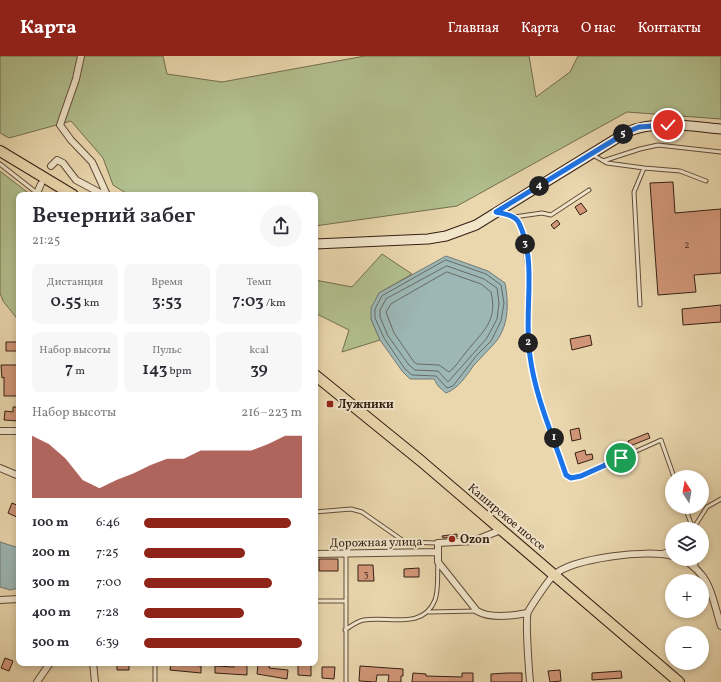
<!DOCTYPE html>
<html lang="ru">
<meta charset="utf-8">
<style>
body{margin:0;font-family:Vollkorn,serif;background:#f7f7f7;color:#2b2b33;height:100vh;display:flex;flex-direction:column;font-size:15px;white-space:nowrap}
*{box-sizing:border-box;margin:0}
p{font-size:13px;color:#7c7c81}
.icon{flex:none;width:22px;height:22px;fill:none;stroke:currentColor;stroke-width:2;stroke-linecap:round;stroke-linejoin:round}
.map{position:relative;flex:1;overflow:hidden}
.side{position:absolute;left:16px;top:136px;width:302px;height:474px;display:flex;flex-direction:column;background:#fff;border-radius:8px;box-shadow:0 2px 6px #0003}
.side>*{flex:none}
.needle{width:26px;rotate:349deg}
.buttons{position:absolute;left:665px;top:414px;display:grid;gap:8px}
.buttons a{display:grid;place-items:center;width:44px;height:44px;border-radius:50%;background:#fff;box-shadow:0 2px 6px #0003;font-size:20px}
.pin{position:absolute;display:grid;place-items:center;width:34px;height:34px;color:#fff;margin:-17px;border:2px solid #fff;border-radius:50%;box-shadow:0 1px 4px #0007}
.km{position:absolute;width:20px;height:20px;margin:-10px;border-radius:50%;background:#222;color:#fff;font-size:11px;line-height:20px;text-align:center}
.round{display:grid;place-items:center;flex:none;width:42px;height:42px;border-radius:21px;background:#f7f7f7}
.headline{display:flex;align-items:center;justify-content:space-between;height:68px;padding:0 16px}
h1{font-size:22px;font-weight:600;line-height:30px}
.stats{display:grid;grid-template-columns:repeat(3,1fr);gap:6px;height:68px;padding:4px 16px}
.stats div{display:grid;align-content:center;border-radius:8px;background:#f7f7f7;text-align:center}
.stats b{font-size:17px;font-weight:600}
.stats small{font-size:11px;font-weight:400}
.stats p{font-size:11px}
.chart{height:112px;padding:8px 16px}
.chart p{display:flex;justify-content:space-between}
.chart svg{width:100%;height:72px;margin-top:4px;fill:#8f2418;opacity:.7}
ul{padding:0 16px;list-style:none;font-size:13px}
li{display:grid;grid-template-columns:64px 48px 1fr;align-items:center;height:30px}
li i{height:10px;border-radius:5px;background:#8f2418}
header{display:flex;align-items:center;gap:24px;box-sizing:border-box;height:56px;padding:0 20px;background:#8f2418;color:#fff}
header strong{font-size:19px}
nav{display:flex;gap:22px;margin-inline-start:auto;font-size:14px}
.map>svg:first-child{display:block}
</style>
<header>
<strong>Карта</strong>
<nav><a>Главная</a><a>Карта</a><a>О нас</a><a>Контакты</a></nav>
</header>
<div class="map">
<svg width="721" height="626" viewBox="0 0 721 626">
<rect width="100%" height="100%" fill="#ead7ae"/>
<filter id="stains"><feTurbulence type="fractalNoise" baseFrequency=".005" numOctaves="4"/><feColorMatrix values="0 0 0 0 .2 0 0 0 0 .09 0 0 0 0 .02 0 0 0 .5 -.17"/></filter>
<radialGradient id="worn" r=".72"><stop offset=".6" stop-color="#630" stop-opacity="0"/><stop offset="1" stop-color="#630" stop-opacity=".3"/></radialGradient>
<path fill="#b2bf8e" stroke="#746e51" d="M 0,0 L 163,0 L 167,18 L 222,26 L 365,0 L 529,0 L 536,41 L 570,16 L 578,0 L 721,0 L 721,63 L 627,56 L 457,150 L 315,170 L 315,139 L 129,139 L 113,129 L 103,102 L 71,65 L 9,82 L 0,77 Z
M 0,115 L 31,139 L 19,139 L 19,265 L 3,245 L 0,237 Z
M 382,198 L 412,218 L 379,237 L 371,263 L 380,284 L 342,296 L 349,274 L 315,257 L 315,224 L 352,231 Z"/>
<path fill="#9cb7b5" stroke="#737a75" d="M 446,200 L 488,215 L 505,227 C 509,248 509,272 493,289 C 487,296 480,302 474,309 C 466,320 459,332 446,337 L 438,330 L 434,323 L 410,323 L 402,315 L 380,284 L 371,263 L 371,252 L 379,237 Z
M 0,486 L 19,492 L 19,532 L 10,534 L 0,531 Z"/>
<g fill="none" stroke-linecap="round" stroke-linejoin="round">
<path stroke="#686a64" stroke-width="1" d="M 446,204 L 486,218 L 501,229 L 504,247 L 501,265 L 491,285 L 477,299 L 453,330 L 447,332 L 436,320 L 412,319 L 405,313 L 384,282 L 375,262 L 375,253 L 382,240 Z
M 447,210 L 484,223 L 497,232 L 499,247 L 497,263 L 487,282 L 448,326 L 438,315 L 415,314 L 409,309 L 388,280 L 380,261 L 380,254 L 386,243 Z
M 447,216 L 481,228 L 491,236 C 498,265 483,275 467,295 C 461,302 456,311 449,316 L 439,309 L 417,308 L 414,306 L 394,277 L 386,256 L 391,248 Z"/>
</g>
<path fill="#d29779" stroke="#351e14" d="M 673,126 L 675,157 L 721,153 L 721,217 L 694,219 L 696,236 L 658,239 L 650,127 Z
M 581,147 L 587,155 L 580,159 L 575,151 Z
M 557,164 L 560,168 L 554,173 L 551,169 Z
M 721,249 L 721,266 L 683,269 L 682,253 Z
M 590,279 L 592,289 L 572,294 L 570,283 Z
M 6,286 L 18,286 L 18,295 L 6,295 Z
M 1,309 L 17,309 L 18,340 L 4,340 L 4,321 L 2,322 Z
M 13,351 L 19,351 L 19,365 L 4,364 L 5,355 L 13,356 Z
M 579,372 L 581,383 L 572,385 L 570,374 Z
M 648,377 L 650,382 L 630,390 L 628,385 Z
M 585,394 L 586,399 L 592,398 L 593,403 L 578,408 L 575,397 Z
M 12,447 L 19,450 L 19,462 L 8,457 Z
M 457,478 L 457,481 L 443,482 L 442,480 Z
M 319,503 L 338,503 L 338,515 L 319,515 Z
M 358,509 L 373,509 L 374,525 L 358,525 Z
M 419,512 L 419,521 L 404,521 L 404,513 Z
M 5,602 L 13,605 L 9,615 L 1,612 Z
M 117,607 L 129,607 L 129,614 L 117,614 Z
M 171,607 L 201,610 L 201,617 L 170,614 Z
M 234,607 L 247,608 L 247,619 L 215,617 L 215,610 L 234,611 Z
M 264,607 L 270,607 L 269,612 L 288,614 L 287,623 L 257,618 L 258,608 Z
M 298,608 L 311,609 L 311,620 L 298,619 Z
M 360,610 L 403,613 L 403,620 L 401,620 L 401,626 L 388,626 L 389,619 L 377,619 L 376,626 L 359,625 Z
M 322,611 L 335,611 L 334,623 L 322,622 Z
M 560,614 L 561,625 L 550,626 L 548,615 Z
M 621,615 L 622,622 L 592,624 L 592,617 Z
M 413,617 L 426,618 L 426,620 L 462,621 L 462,617 L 473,617 L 473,626 L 412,626 Z
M 507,617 L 522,617 L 522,626 L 491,626 L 491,618 Z"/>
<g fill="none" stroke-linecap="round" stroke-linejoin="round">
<g stroke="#624c3a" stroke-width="5">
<path id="lane" d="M 593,99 L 607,107 L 644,112 L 634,136 L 640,249
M 603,105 L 640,93 L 658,89 L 721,96
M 0,108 L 37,137
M 644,112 L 680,115 L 706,125
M 499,157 L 514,161 L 519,166 L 524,183 L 530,230 L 527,273 L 530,301 L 539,338 L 566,419 L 571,422 L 581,420 L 661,384 L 674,421
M 514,161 L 542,157 L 551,159 L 589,134
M 685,451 L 693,473
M 315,456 L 351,453 L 362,456 L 405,486 L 437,487
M 693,473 L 707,451 L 721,443
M 661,497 L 672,493
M 346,498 L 346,626
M 696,503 L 696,512
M 315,545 L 345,545
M 429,556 L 477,555
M 345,574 C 351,570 357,565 364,564 C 389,560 423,574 435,544 C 439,533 437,518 438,507
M 155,607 L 155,626"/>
</g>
<g stroke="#624c3a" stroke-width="8">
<path id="street" d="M 81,0 L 76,23 L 60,69 L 71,84 L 92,106 L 107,139
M 51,110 L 57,104 L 63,107 L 76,124 L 104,139
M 40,139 L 37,137 L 41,128
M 0,375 L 19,375
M 0,412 L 19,420
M 501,474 L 473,485 L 438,487 L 438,506 L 477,555 C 491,563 512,560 527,557
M 315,498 L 437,496
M 683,503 C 712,521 711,539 721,570
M 0,544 L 19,543
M 93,607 L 95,626
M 37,626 L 50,607
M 530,626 C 529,615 525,562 528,556 C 531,550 549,523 554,519 C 573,502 648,493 672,500"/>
</g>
<g stroke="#351e14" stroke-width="11">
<path id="secondary" d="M 315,188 L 428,183 L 446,180 L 476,169 L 627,76 C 656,64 690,70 721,73"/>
</g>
<g stroke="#351e14" stroke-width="12">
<path id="primary" d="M 0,95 L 73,139
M 315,319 L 421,405 L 679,626"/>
</g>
<use href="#lane" stroke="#f1e5ca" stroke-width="3"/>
<use href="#street" stroke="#f1e5ca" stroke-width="6"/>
<use href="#secondary" stroke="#f1e5ca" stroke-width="9"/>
<use href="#primary" stroke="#ead7ae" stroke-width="10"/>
</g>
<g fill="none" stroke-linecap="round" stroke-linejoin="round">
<g stroke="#fff" stroke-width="8">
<path id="route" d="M 621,402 L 581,420 L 571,422 L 566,419 C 553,380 535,340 530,300 C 523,257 538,207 519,167 C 515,159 504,158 496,156 L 627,76 L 639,71 L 668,69"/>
</g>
<use href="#route" stroke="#1a73e8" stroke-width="5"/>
</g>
<g fill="#8f2418" stroke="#f1e5ca" stroke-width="1.5">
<rect x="326" y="344" width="8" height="8" rx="2"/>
<circle cx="452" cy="483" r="4"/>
</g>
<g text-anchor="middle" stroke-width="4" stroke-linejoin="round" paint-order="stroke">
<g font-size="10" fill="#5c3c2d">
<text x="687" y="192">2</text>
<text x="366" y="521">3</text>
</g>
<g font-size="12" font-weight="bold" fill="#351e14" stroke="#f1e5ca" text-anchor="start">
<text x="338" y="352">Лужники</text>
<text x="460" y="487">Ozon</text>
</g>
<g font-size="12" fill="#351e14" stroke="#f1e5ca">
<text transform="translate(507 461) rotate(40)" y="4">Каширское шоссе</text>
<text transform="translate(376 486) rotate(-1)" y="4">Дорожная улица</text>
</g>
</g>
<rect width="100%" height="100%" filter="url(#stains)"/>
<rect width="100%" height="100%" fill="url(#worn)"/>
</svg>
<div class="buttons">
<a><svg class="needle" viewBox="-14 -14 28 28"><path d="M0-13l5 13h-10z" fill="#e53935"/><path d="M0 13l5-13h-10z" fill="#7c7c81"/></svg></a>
<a><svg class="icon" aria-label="layers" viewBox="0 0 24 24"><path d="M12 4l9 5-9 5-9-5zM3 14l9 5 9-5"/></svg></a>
<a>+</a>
<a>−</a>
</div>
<div class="pin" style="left:621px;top:402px;background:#1e9e55"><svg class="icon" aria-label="arrive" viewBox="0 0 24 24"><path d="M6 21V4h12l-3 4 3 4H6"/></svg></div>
<div class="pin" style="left:668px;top:69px;background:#d93025"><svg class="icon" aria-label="check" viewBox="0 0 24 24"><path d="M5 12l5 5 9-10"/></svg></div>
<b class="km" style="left:554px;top:382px">1</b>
<b class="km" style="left:528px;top:287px">2</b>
<b class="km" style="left:525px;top:188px">3</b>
<b class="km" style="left:539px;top:130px">4</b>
<b class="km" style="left:623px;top:78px">5</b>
<section class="side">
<div class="headline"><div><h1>Вечерний забег</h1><p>21:25</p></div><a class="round"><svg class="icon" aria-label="share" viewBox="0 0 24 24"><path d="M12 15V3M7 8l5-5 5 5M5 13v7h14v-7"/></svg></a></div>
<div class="stats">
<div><p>Дистанция</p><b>0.55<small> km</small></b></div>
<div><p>Время</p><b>3:53</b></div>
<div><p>Темп</p><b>7:03<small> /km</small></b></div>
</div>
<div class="stats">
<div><p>Набор высоты</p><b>7<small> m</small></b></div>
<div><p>Пульс</p><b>143<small> bpm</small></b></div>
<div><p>kcal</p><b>39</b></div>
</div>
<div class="chart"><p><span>Набор высоты</span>216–223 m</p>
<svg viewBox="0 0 160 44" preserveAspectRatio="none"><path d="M0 44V6L10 11L20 20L30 33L40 38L50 33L60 29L70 24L80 20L90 20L100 15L110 15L120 15L130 15L140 11L150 6L160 6V44z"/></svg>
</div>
<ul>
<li><b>100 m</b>6:46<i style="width:93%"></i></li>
<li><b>200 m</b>7:25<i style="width:64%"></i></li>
<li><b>300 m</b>7:00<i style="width:81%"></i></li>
<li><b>400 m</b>7:28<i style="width:63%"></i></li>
<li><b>500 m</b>6:39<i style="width:100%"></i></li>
</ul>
</section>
</div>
